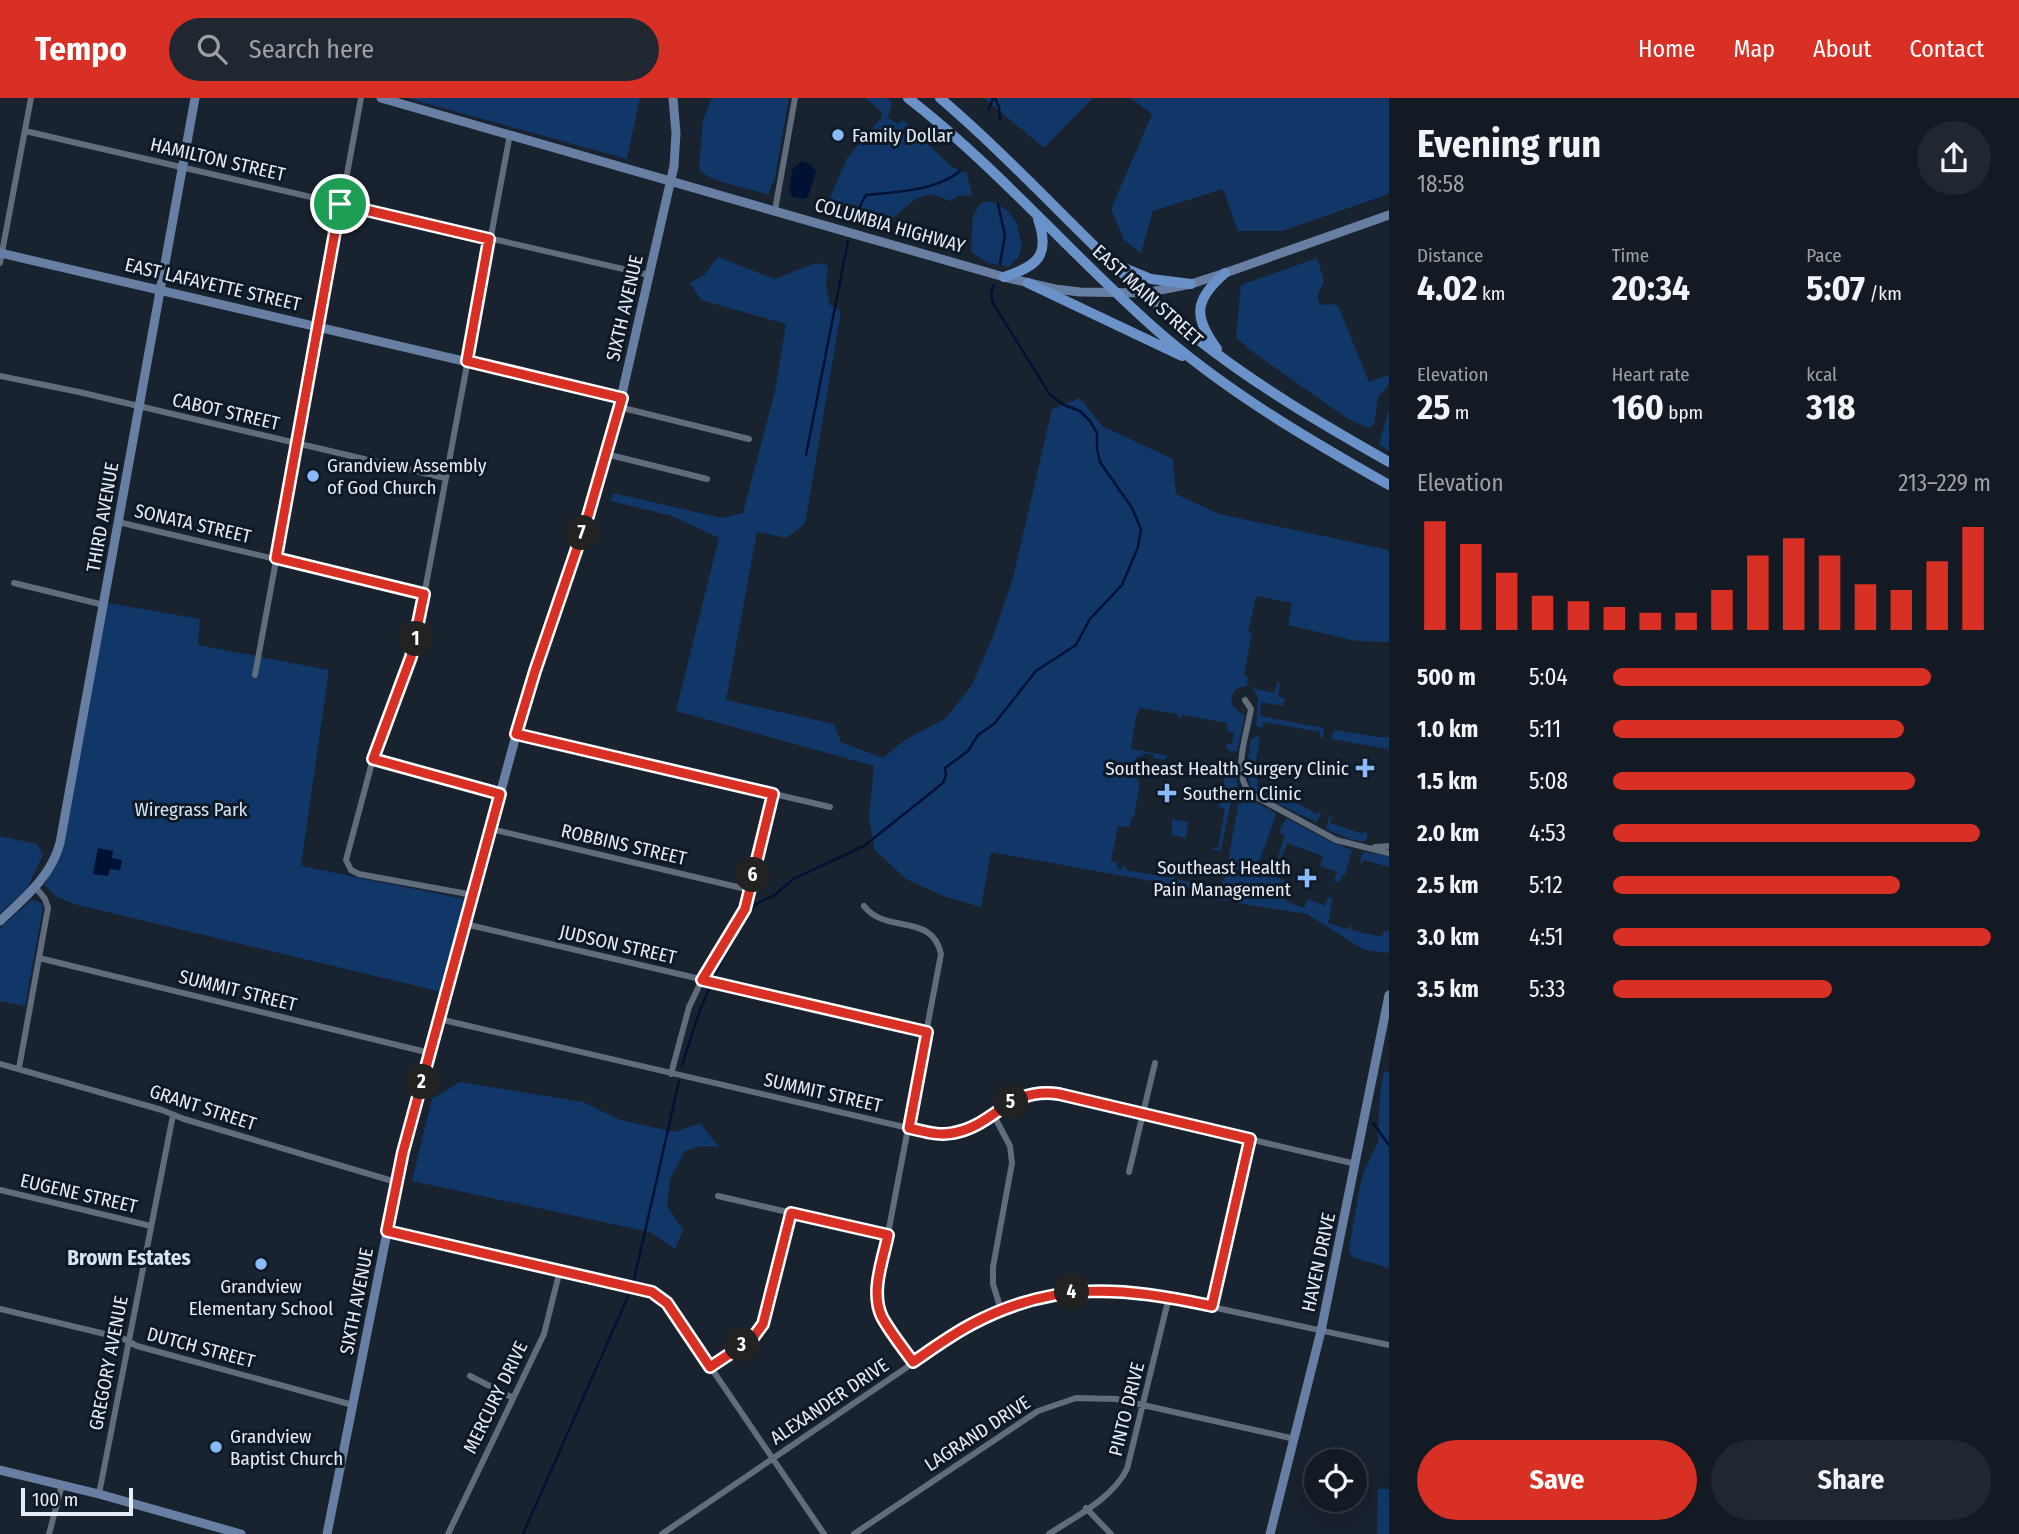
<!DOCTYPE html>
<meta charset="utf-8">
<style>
body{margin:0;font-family:"Fira Sans Condensed",sans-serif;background:#202730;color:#f1f3f6;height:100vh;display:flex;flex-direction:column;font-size:26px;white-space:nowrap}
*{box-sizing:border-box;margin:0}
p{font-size:23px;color:#9da1a6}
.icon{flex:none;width:38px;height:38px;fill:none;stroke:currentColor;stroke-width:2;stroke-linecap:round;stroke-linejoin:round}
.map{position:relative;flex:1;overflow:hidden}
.sheet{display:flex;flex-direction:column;background:#131a23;width:630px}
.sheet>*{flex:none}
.fabs{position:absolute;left:1304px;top:1351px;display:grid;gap:14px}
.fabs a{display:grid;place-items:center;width:63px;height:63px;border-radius:50%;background:#131a23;box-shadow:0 7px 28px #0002,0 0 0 2px #323841;font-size:35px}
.scale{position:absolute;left:21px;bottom:18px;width:112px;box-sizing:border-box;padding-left:7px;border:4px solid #e6ecf5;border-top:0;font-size:19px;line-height:24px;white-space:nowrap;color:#e6ecf5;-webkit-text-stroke:5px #0f1925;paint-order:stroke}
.pin{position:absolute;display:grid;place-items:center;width:60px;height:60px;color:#fff;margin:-30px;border:4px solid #fff;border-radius:50%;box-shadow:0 2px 7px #0007}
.km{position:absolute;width:35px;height:35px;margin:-18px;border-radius:50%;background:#222;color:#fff;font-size:19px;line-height:35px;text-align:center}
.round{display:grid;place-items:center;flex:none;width:74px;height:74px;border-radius:37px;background:#202730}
.overview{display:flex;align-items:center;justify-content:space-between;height:119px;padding:0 28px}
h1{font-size:38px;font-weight:700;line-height:52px}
.stats{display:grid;grid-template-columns:repeat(3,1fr);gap:10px;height:119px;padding:7px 28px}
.stats div{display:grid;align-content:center}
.stats b{font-size:35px;font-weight:700}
.stats small{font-size:19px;font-weight:400}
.stats p{font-size:19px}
.chart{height:196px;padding:14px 28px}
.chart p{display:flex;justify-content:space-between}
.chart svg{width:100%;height:126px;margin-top:7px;stroke:#d93025;stroke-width:6}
.action{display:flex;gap:14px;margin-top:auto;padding:14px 28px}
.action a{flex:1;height:80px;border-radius:42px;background:#d93025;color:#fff;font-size:28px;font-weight:700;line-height:80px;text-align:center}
.action a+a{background:#202730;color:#f1f3f6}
ul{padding:0 28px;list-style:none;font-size:23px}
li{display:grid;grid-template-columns:112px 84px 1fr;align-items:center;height:52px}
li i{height:18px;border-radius:9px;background:#d93025}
header{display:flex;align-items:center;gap:42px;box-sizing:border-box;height:98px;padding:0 35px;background:#d93025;color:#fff}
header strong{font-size:33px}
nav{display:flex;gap:38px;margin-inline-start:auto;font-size:24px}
.search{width:490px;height:63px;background:#202730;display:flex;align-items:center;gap:18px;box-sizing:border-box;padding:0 24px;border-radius:38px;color:#9da1a6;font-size:26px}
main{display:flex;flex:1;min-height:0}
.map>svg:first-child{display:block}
</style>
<header>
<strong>Tempo</strong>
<div class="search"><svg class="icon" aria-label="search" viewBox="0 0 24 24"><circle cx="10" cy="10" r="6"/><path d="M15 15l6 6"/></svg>Search here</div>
<nav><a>Home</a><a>Map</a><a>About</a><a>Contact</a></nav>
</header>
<main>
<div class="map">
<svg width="1389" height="1436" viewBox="0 0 1389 1436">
<rect width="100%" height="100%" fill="#19222f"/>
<path fill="#103768" d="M 407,0 L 640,0 L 627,61 Z
M 712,0 L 789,0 L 775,79 L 768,97 C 750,89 709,86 699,70 L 703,22 Z
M 865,0 L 887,0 L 892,4 L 888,20 L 898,26 L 903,22 L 952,69 L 967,75 L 972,97 L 958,98 L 950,103 L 931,96 L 917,100 L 883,128 L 862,125 L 829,112 L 827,107 L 847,60 L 882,19 L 882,14 Z
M 984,0 L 1093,0 L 1044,50 Z
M 1131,0 L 1389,0 L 1389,96 L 1282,133 L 1238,133 L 1223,91 L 1153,113 L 1141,155 L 1124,142 L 1111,111 L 1152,16 Z
M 992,103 L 1008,113 L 1017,126 L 1022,148 L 1019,158 L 1009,169 L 988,165 L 971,154 L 973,117 L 981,105 Z
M 718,159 L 774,181 L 816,165 L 828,167 L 826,187 L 830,207 L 841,213 L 805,426 L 786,440 L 757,434 L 726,602 L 834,626 L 841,644 L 883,660 L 905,642 L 946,620 L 972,587 L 994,536 L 1013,480 L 1052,311 L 1080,300 L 1102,328 L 1173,361 L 1176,396 L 1219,416 L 1389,452 L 1389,544 L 1356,543 L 1288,527 L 1292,505 L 1256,498 L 1248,534 L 1252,535 L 1244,577 L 1248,579 L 1247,588 L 1237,590 L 1231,599 L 1233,609 L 1245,618 L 1237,653 L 1230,653 L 1226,649 L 1227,646 L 1232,646 L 1234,634 L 1227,633 L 1227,625 L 1182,617 L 1179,623 L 1178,616 L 1140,610 L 1136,619 L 1131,651 L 1169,658 L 1164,662 L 1154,660 L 1154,657 L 1143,655 L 1142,659 L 1137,658 L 1135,670 L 1140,671 L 1137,684 L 1140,685 L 1134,719 L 1132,719 L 1130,729 L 1118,728 L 1111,763 L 1117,764 L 1117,771 L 1122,771 L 1125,765 L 1126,772 L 1171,780 L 1174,774 L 1174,781 L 1219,789 L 1225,780 L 1239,703 L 1245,699 L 1274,714 L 1276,717 L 1254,778 L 1261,780 L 1266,771 L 1271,773 L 1270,777 L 1292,785 L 1285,803 L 1304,810 L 1308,801 L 1325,808 L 1328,799 L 1333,800 L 1328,825 L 1347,831 L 1350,826 L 1351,832 L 1382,839 L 1384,833 L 1389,833 L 1389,855 L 1364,852 L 1307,816 L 1237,805 L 1236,803 L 1242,796 L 1238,792 L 1231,801 L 1225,803 L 1222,802 L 1223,796 L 991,754 L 981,809 L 943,798 L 906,781 L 875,752 L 869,720 L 874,668 L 676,613 L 719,440 L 672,418 L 611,403 L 613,395 L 722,420 L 743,415 L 775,293 L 786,226 L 701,202 L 690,185 L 704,177 Z
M 1317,160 L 1324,183 C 1320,193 1314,198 1321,207 L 1331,206 L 1338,208 L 1369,284 L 1389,277 L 1389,286 L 1378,299 L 1374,326 L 1368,330 L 1348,321 L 1250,252 L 1236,239 L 1241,187 Z
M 1389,311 L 1389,353 L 1379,346 Z
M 108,505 L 200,521 L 198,547 L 329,572 L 301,768 L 464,801 L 466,805 L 442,894 L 74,806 L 57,799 L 44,787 L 64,748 Z
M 1254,585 L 1255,591 L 1275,595 L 1277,585 L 1280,585 L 1278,599 L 1285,600 L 1283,608 L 1261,604 L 1260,618 L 1324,630 L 1323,640 L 1320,639 L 1320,634 L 1264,624 L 1262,630 L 1256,628 L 1258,600 L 1253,591 Z
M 1334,632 L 1378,639 L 1389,639 L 1389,653 L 1388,651 L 1331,641 Z
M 1257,638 L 1260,641 L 1254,673 L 1258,683 L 1257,688 L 1288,700 L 1317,716 L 1322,712 L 1317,724 L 1263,699 L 1251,690 L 1246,675 L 1251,641 Z
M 1233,662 L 1237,665 L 1237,689 L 1232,698 L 1221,753 L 1212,752 L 1213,749 L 1218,750 L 1225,711 L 1219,709 L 1228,664 Z
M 1329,719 L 1332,719 L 1330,725 L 1363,736 L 1367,732 L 1367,741 L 1363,744 L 1349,741 L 1326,731 Z
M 1286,720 L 1329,743 L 1352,752 L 1345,777 L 1342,777 L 1339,785 L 1334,783 L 1337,774 L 1320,768 L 1323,758 L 1287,745 L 1280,763 L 1277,762 L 1285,738 L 1279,734 Z
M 1172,721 L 1188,724 L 1186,740 L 1172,737 Z
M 0,738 L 37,746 L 43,757 L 26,792 L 0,815 Z
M 1365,754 L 1389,758 L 1389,769 L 1364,762 L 1360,768 L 1362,756 Z
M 32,802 L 40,804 L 43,809 L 25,908 L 0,903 L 0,830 Z
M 1384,973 L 1389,974 L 1389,1171 C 1377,1164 1363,1165 1351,1158 L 1349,1151 L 1360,1088 L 1364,1073 L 1378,1044 L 1380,996 Z
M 460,984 L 583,1004 L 620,1022 L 675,1034 L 700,1025 L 719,1049 L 700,1048 L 685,1053 L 670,1081 L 667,1108 L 683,1132 L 675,1151 L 650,1134 L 412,1083 L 432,1001 Z
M 1378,1391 L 1389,1391 L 1389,1436 L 1377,1436 Z"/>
<path fill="#001134" d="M 802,63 L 811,67 L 816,74 L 808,99 L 804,101 L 792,99 L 789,90 L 793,70 Z
M 98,750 L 113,753 L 112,760 L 122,762 L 120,772 L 110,771 L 108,778 L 93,776 Z"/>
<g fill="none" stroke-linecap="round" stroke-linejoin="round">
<path stroke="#001134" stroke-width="2.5" d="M 995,0 L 999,9 L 1000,22
M 989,11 L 993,0
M 998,107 L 1005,137 L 1000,166
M 852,123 L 866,97 C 896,94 936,93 960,73
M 806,357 L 848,143
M 715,876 L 749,813 L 758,805 L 775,797 L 793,781 L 864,748 L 943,685 L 946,677 L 945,670 L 968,653 L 978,637 L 994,626 L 1036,573 L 1076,547 L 1090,521 L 1122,487 L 1138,449 L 1141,431 L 1132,410 L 1100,364 L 1097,351 L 1097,335 L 1090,323 L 1080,313 L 1064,307 L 1050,297 L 993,205 L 991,195 L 994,187
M 682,967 L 699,915 L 709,891
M 1373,1025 L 1389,1047
M 634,1182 L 679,983
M 523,1436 L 630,1194"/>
<path stroke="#616c7c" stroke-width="6" d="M 25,33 L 649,177
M 775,112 L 795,0
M 0,165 L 31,0
M 0,278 L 79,294 L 445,380
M 619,309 L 749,341
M 606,356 L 707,381
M 118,424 L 424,496
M 14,485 L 104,507
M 255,577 L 361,0
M 1245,602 L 1251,611 C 1247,636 1231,676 1251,696 L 1336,742 L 1389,755
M 516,636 L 830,709
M 373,661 L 500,696
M 491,731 L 750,792
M 1375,749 L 1389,748
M 473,797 L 359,776 L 351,772 L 346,762 L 378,642 L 407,574 L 415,546 L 510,36
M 864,808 C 886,837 932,814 941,856 L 877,1194 L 883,1220 L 913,1264
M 465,826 L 927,934
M 39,860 L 430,955
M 439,921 L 934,1036 C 980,1039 1006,993 1051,995 L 1356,1066
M 0,966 L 162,1012 L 184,1021 L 396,1084
M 19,970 L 48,810 L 45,801 L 36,790
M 671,976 L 689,909 L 702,882 L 745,811 L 773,696
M 993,1016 L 1010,1048 L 1012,1065 L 993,1169 L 993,1186 L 1001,1212
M 1129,1074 L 1155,965
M 0,1092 L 151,1128
M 718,1098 L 888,1137
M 387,1133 L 647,1193 L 660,1198 L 667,1205 L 824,1436
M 1211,1208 L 1250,1041
M 0,1211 L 122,1240 L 137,1248 L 353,1307
M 710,1269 L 752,1241 L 763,1226 L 791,1115
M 470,1278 L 513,1300
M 99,1396 L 173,1017
M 1086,1410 L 1111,1436
M 49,1436 L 62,1387
M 448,1436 L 544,1236 L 560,1172
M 662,1436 L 969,1227 C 1024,1200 1081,1188 1142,1194 L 1389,1247
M 854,1436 L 1038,1313 L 1076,1300 L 1116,1301 L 1295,1341
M 1049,1436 C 1076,1418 1112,1401 1127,1371 L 1169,1199"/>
<path stroke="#667fa2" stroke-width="9" d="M 381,0 L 1004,179 L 1055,191 L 1080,194 L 1145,195 L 1191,186 L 1225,175 L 1389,117
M 0,155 L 622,300
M 0,823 C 24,800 51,779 60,745 L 195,0
M 0,1372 L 99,1396 L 241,1436
M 327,1436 L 403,1054 L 521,619 L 588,418 L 619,309 L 674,68 L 676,35 L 673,0
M 1270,1436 L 1321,1233 L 1389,897"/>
<path stroke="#6b92c8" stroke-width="10" d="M 908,0 C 996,68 1069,154 1152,228 C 1224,292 1306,340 1389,387
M 940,0 C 1029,76 1105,167 1196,240 C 1257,288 1322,326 1389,364
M 1122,169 L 1151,181 L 1191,186
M 1004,179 C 1037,168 1051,158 1038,121
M 1028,185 L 1182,258
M 1217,251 C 1193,218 1194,202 1225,175"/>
</g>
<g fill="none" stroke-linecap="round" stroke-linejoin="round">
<g stroke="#fff" stroke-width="14">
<path id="route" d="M 340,106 L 489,141 L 467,263 L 622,300 L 588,418 L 535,573 L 516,636 L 773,696 L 745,811 L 702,882 L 927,934 L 909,1030 C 923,1033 938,1038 953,1035 C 995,1028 1008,988 1059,996 L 1250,1041 L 1212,1208 C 1123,1189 1055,1182 972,1226 C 951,1237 932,1251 913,1264 C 903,1250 890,1234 882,1219 C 870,1194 883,1162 888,1137 L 791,1115 L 763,1226 L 752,1241 L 710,1269 L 667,1205 L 652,1194 L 387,1133 L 403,1054 L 500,696 L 373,661 L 411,559 L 424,496 L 276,460 Z"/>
</g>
<use href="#route" stroke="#d93025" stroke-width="9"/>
</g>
<g fill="#89bafc" stroke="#0f1925" stroke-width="2.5">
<circle cx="838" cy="37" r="7"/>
<circle cx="313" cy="378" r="7"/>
<path d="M1361.5 659.5h7v7h7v7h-7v7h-7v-7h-7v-7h7z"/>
<path d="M1163.5 684.5h7v7h7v7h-7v7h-7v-7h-7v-7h7z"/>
<path d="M1303.5 769.5h7v7h7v7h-7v7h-7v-7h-7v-7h7z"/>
<circle cx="261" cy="1166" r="7"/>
<circle cx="216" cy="1349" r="7"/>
</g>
<g text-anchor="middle" stroke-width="6" stroke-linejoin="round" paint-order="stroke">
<g font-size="19" fill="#e6ecf5" stroke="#0f1925" text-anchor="start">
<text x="852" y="44">Family Dollar</text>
<text x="327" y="374">Grandview Assembly<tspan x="327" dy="22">of God Church</tspan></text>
<text x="1349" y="677" text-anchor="end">Southeast Health Surgery Clinic</text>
<text x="1183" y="702">Southern Clinic</text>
<text x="1291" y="776" text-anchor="end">Southeast Health<tspan x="1291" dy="22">Pain Management</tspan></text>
<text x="261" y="1195" text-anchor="middle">Grandview<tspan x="261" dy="22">Elementary School</tspan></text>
<text x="230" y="1345">Grandview<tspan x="230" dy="22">Baptist Church</tspan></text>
</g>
<g font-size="19" fill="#e6ecf5" stroke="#0f1925">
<text transform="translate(218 61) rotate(13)" y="7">HAMILTON STREET</text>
<text transform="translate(890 127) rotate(16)" y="7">COLUMBIA HIGHWAY</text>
<text transform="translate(213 186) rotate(13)" y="7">EAST LAFAYETTE STREET</text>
<text transform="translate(1148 197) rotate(42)" y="7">EAST MAIN STREET</text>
<text transform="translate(624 210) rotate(-77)" y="7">SIXTH AVENUE</text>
<text transform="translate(226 313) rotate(13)" y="7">CABOT STREET</text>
<text transform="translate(102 419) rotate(-80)" y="7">THIRD AVENUE</text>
<text transform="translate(193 425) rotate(13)" y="7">SONATA STREET</text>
<text transform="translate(624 746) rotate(13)" y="7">ROBBINS STREET</text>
<text transform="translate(618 846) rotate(13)" y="7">JUDSON STREET</text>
<text transform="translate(238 892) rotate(14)" y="7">SUMMIT STREET</text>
<text transform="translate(823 994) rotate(13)" y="7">SUMMIT STREET</text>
<text transform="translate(203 1009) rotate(18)" y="7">GRANT STREET</text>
<text transform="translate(79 1095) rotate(13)" y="7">EUGENE STREET</text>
<text transform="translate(1318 1164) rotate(-78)" y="7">HAVEN DRIVE</text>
<text transform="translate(356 1203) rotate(-79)" y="7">SIXTH AVENUE</text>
<text transform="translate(201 1249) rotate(15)" y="7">DUTCH STREET</text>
<text transform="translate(108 1265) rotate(-79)" y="7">GREGORY AVENUE</text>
<text transform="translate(495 1299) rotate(-64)" y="7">MERCURY DRIVE</text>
<text transform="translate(829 1303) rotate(-34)" y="7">ALEXANDER DRIVE</text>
<text transform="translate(1126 1311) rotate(-76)" y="7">PINTO DRIVE</text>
<text transform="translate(977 1335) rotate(-33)" y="7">LAGRAND DRIVE</text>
</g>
<g font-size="19" fill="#d4e2f6" stroke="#0f1925">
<text x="191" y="718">Wiregrass Park</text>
</g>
<g font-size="21" font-weight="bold" fill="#d6e3f5" stroke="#0f1925">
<text x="129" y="1167">Brown Estates</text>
</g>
</g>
</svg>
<div class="fabs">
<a><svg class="icon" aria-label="locate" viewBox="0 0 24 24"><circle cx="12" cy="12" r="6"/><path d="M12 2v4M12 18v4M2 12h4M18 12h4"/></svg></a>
</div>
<div class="scale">100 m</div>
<div class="pin" style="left:340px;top:106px;background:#1e9e55"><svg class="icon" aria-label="arrive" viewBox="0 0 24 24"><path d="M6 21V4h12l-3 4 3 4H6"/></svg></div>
<b class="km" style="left:416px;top:541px">1</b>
<b class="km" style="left:422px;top:984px">2</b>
<b class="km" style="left:742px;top:1247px">3</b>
<b class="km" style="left:1072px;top:1194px">4</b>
<b class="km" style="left:1011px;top:1004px">5</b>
<b class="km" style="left:753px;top:777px">6</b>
<b class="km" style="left:582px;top:435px">7</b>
</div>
<section class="sheet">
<div class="overview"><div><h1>Evening run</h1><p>18:58</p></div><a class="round"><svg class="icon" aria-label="share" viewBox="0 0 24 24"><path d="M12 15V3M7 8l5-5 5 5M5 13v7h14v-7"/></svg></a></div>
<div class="stats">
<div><p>Distance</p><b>4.02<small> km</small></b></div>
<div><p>Time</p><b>20:34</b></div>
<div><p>Pace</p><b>5:07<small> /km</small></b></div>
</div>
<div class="stats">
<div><p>Elevation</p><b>25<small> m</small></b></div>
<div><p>Heart rate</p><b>160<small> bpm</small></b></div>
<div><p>kcal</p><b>318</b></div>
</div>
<div class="chart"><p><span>Elevation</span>213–229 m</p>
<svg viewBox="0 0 160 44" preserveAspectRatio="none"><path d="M5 44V6M15 44V14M25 44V24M35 44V32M45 44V34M55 44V36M65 44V38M75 44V38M85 44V30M95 44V18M105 44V12M115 44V18M125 44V28M135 44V30M145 44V20M155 44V8"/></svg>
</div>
<ul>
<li><b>500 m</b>5:04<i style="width:84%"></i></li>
<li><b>1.0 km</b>5:11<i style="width:77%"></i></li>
<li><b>1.5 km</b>5:08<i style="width:80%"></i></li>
<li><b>2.0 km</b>4:53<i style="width:97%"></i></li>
<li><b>2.5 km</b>5:12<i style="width:76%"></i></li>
<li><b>3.0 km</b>4:51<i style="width:100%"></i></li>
<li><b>3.5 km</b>5:33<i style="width:58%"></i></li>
</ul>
<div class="action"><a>Save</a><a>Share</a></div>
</section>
</main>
